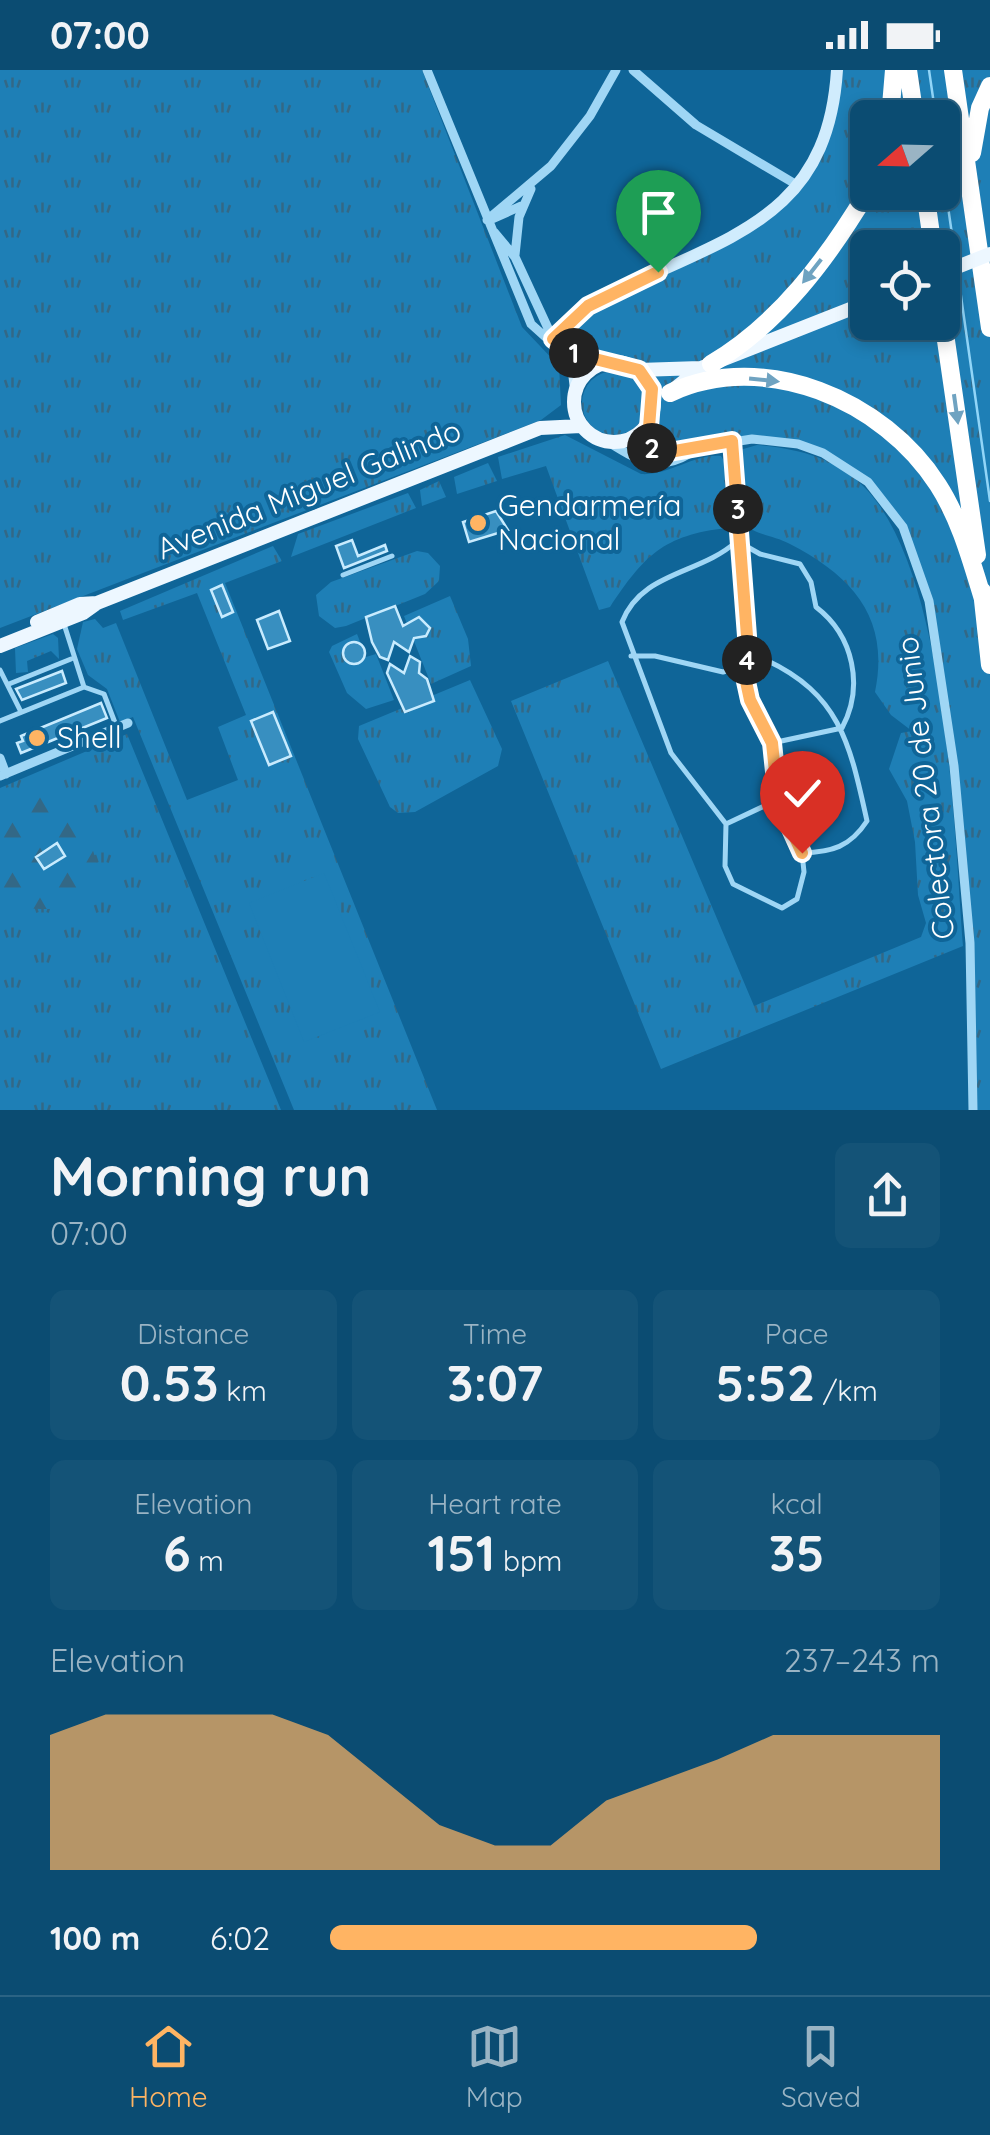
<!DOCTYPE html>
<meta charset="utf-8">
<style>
body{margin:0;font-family:Quicksand,sans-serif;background:#145377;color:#f1f3f6;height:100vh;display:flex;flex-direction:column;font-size:38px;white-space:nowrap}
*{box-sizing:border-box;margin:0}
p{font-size:32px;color:#9ab4c4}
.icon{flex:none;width:55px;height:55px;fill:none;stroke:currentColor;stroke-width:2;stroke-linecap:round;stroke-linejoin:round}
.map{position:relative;height:1040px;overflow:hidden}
.drawer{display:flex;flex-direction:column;background:#0b4c72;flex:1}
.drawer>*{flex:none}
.needle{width:65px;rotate:250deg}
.controls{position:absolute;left:850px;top:30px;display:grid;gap:20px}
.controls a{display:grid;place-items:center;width:110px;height:110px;border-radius:15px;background:#0b4c72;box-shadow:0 5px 15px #0003,0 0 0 2px #2b6384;font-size:50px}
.pin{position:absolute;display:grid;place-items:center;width:85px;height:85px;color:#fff;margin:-102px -42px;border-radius:50% 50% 50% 0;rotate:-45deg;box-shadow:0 0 10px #0007}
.pin .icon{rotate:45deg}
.km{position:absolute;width:50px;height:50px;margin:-25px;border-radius:50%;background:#222;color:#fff;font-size:28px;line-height:50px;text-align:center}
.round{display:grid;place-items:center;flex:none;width:105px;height:105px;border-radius:15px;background:#145377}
.headline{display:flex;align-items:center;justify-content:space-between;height:170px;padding:0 50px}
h1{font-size:55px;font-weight:700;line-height:75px}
.metrics{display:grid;grid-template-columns:repeat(3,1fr);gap:15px;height:170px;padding:10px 50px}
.metrics div{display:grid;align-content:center;border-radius:15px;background:#145377;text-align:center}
.metrics b{font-size:50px;font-weight:700}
.metrics small{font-size:28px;font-weight:400}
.metrics p{font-size:28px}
.chart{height:280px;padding:20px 50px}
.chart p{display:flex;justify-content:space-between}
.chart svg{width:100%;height:180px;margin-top:10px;fill:#ffb463;opacity:.7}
ul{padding:0 50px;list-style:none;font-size:32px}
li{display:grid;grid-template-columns:160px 120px 1fr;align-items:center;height:75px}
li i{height:25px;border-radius:12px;background:#ffb463}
.status{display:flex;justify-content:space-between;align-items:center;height:70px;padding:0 50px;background:#0b4c72;direction:ltr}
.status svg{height:28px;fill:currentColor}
.tabs{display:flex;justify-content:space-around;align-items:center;height:140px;border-top:2px solid #2b6384;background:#0b4c72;font-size:28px;color:#9ab4c4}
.tabs a{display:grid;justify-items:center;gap:5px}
.tabs .selected{color:#ffb463}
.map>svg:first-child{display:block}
</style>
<div class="status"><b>07:00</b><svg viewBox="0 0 49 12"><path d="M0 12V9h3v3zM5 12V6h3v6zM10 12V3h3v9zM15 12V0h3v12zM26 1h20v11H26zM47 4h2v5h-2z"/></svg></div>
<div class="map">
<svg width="990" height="1040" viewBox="0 0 990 1040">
<defs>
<pattern id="grass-tufts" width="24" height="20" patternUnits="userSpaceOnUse" patternTransform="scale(2.5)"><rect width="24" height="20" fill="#1e7fb6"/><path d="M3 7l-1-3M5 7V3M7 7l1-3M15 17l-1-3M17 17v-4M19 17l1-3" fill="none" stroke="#336886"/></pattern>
<pattern id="forest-firs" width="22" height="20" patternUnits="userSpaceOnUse" patternTransform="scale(2.5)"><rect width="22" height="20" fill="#1e7fb6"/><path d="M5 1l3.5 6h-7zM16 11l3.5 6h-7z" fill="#336886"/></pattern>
</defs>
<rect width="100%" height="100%" fill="#0f6598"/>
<path fill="url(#grass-tufts)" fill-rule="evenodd" d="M 0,0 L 422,0 L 522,257 L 559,296 L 561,335 L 541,350 L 0,558 Z
M 837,0 L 990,0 L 990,1040 L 973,1040 L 970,873 L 939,591 L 917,489 L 884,429 L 823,383 L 752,369 L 668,385 L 651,377 L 649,352 L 654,330 L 639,300 L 558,274 L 562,256 L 775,139 L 818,78 ZM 868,48 L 942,48 L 942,122 L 868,122 ZM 868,178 L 942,178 L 942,252 L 868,252 Z
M582 333a32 32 0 1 1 64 0a32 32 0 1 1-64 0Z
M 565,365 L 641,404 C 669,406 693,384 721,386 L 733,406 L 731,453 L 727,458 C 663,465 644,486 610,537 L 599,540 L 546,396 L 502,409 L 498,387 Z
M 757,375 C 799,379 838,388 867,420 C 947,507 954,758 963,876 L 661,999 L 511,631 L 608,591 L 754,936 L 921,867 L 926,853 L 918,825 L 915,772 L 907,731 L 889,699 L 901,663 L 912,661 L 891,645 L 875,622 C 890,549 854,507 790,474 C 773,465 757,466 741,452 L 744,430 L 739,386 L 740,380 Z
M 488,393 L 497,411 L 457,424 L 454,407 Z
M 439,411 L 446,427 L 422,436 L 420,420 Z
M 408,423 L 416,438 L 291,487 L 298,464 Z
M 273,476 L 282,491 L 225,513 L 437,1040 L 294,1040 L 133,647 L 120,652 L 107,619 L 88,605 L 77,579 L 83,552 L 95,549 L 103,558 L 116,553 L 187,730 L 238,710 L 218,657 L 246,645 L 197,523 L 123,550 L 120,541 Z
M 417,481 L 428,483 L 440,496 L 439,511 L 425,524 L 346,556 L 335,558 L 319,546 L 316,525 L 331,512 Z
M 450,526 L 468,569 L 471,596 L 431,614 L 404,546 Z
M 53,564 L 58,568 L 59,589 L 51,581 L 27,591 L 28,602 L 16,603 L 15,578 Z
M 357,564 L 366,587 L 376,584 L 394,630 L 366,639 L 347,623 L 329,582 L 332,576 Z
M 470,610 L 502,679 L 498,696 L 415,742 L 398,743 L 390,737 L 358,669 L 359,656 Z
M 127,664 L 281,1040 L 0,1040 L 0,718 Z"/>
<path fill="url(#forest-firs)" d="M 41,716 C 85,739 88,765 102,810 C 68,850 47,837 0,837 L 0,752 Z"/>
<path fill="#1e7fb6" d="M 324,803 L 380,942 L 304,972 L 249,833 Z"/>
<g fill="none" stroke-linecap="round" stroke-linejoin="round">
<path stroke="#91d5f8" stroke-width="2.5" d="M 929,0 L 936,48
M 942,95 L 956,192
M 958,205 L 990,431"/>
</g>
<path fill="#388fc0" stroke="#c8ebfe" stroke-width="2.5" d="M 496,441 L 508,460 L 469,472 L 463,452 Z
M 352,470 L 358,486 L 385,475 L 387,481 L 344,498 L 336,476 Z
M 222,515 L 233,542 L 222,547 L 211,520 Z
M 395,536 L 403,556 L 419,547 L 430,558 L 426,566 L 414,568 L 409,582 L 394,572 L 388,590 L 380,587 L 372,572 L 366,547 Z
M 279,541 L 290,571 L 268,579 L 257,550 Z
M343 583a11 11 0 1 1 22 0a11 11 0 1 1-22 0Z
M 410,586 L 420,592 L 419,603 L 427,609 L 434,631 L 405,642 L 387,603 L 390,594 L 404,603 Z
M 62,601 L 66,613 L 22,630 L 16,619 Z
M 101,633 L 107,648 L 21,683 L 17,673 L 23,671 L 21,666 Z
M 273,642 L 291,686 L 269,695 L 251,651 Z
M 57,773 L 65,786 L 44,799 L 36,787 Z"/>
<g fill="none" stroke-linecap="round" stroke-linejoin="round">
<path stroke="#9fd6f5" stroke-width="5" d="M 732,371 L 747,566 L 745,607 L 750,630 L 772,673 L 778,730 L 802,783 L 804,802 L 797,829 L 782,838 L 733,814 L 725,796 L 726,754 L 671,683 L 622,552 C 642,501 700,505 737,471 L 760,484 L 800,494 L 811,512 L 816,537 C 854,566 864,617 842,658 L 772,673
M 343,505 L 392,486
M 64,554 L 84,617
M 631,586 L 655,586 L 723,602 L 766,590 C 841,625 850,675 867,751 C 850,777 832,782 802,783
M 0,600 L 21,642
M 9,614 L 71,589
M 0,651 L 84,617 L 104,624 L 117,658
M 726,754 L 777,730"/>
<path stroke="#9fd6f5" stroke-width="9" d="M 427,0 L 531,254 L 551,272
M 633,0 L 696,55 L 797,115
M 487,150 L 551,96 L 590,46 L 616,0
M 490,150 L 521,136
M 494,162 L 515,187 L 553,269
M 515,185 L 519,147 L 531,119
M 649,352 L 647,369 L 658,384 L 752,369 L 798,374 L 823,383 L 868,412 L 903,457 L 929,531 L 954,696 L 970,873 L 973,1040
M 608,372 C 637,390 657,403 689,384
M 0,688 L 6,704
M 0,706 L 128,653"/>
<path stroke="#d0ecfd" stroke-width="12" d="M 562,277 L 607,292
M 576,319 L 573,294 L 551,272 C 569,244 596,231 625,217 C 734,165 828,144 837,0"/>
<path stroke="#edf7ff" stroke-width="14" d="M574 332a40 40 0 1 1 80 0a40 40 0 1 1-80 0Z
M 639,300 L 700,298
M 673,320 L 701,298 L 868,232
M 37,552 L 80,534 L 97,533
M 0,576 L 83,543 L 97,533 L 540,358 L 581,356"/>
<path stroke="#fff" stroke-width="18" d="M 908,0 L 915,48
M 953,0 L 990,258
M 890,48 L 894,0
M 972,83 L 980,38 L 990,16
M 925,122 L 933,178
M 942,243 L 977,485
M 711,294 C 779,254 828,188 868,121
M 670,323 C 764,279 884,330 938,415 C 960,449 971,490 983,529
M 982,521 L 990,595"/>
<path stroke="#edf7ff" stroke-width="14" d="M 942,203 L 990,184"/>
</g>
<defs><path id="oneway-solid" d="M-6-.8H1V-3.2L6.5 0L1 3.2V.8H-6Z" transform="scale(2.5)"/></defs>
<g fill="#6fa3c1">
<use href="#oneway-solid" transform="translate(812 201) rotate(128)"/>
<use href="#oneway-solid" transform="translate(764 310) rotate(6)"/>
<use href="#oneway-solid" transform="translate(956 339) rotate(82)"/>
</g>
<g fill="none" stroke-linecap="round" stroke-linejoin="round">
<g stroke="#fff" stroke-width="20">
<path id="route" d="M 658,202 L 588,236 L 553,269 L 583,286 L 639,300 L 652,319 L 648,370 L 658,384 L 732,371 L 747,566 L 745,607 L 750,630 L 772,673 L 778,730 L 802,783"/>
</g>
<use href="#route" stroke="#ffb463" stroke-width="12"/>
</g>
<g fill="#ffb463" stroke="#0f6598" stroke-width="4">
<circle cx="478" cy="453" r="10"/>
<circle cx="37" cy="668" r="10"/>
</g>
<g text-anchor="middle" stroke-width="8" stroke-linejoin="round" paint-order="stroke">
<g font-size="30" fill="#fff" stroke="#0f6598">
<text transform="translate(309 420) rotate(-22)" y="10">Avenida Miguel Galindo</text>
<text transform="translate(926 718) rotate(-97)" y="10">Colectora 20 de Junio</text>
</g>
<g font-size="30" fill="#fff" stroke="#0f6598" text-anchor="start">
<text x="498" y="446">Gendarmería<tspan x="498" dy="34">Nacional</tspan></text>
<text x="57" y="678">Shell</text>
</g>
</g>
</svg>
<div class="controls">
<a><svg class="needle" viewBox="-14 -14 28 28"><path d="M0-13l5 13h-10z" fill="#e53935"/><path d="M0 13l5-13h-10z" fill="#9ab4c4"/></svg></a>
<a><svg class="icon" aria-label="locate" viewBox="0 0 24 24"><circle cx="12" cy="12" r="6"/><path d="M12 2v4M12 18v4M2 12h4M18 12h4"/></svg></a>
</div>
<div class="pin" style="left:658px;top:202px;background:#1e9e55"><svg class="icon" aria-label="arrive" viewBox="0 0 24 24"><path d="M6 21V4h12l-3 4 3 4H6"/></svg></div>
<div class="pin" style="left:802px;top:783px;background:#d93025"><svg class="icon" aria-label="check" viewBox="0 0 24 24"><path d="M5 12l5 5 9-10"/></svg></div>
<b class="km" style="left:574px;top:283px">1</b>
<b class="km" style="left:652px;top:378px">2</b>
<b class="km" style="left:738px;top:439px">3</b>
<b class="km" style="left:747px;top:590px">4</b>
</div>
<section class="drawer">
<div class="headline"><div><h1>Morning run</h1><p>07:00</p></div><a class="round"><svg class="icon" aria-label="share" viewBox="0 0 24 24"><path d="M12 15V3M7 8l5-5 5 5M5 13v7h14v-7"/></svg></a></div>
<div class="metrics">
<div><p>Distance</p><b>0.53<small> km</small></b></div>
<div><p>Time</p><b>3:07</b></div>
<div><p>Pace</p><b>5:52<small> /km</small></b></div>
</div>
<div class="metrics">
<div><p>Elevation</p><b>6<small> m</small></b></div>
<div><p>Heart rate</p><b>151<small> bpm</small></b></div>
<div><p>kcal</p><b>35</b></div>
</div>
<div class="chart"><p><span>Elevation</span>237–243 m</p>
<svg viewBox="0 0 160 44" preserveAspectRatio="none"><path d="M0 44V11L10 6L20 6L30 6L40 6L50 11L60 22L70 33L80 38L90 38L100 27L110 22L120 17L130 11L140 11L150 11L160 11V44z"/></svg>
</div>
<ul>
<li><b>100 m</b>6:02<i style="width:70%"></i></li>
</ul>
</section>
<nav class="tabs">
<a class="selected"><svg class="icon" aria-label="home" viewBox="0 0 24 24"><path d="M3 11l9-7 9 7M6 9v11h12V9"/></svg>Home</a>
<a><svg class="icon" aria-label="map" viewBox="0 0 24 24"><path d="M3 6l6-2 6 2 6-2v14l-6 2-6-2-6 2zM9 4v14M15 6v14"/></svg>Map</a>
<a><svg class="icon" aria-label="saved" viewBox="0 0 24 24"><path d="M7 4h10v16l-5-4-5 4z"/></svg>Saved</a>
</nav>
